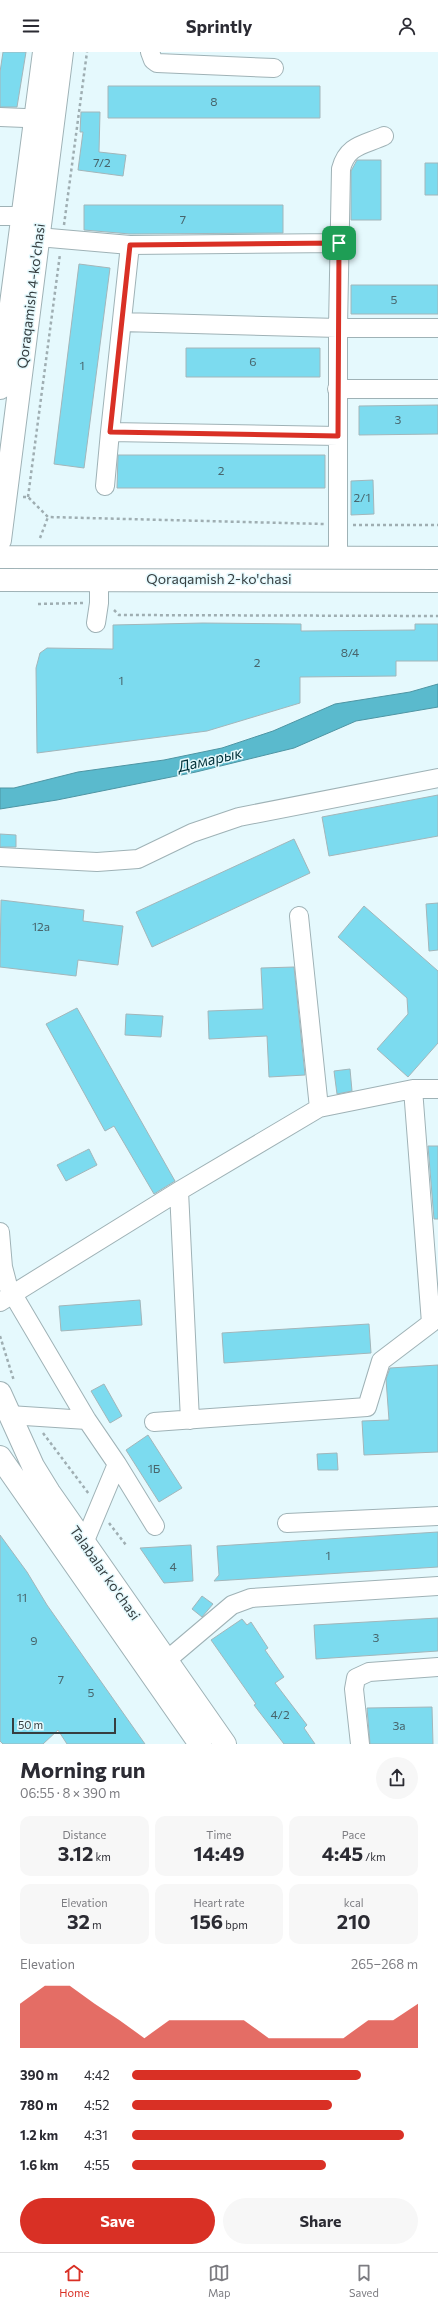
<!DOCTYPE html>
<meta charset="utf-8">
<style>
body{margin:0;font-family:Commissioner,sans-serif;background:#f7f7f7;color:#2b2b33;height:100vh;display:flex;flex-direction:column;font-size:15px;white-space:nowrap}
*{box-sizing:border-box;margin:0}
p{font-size:13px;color:#7c7c81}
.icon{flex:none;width:22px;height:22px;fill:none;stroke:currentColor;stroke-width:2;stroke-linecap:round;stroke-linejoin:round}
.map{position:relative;height:1692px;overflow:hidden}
.sheet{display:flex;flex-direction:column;background:#fff;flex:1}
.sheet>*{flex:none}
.scale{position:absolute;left:12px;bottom:10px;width:104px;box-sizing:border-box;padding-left:4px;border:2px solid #363e40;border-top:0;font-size:11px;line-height:14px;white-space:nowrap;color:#363e40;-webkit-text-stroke:3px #e5f9fd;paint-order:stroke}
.pin{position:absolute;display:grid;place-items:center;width:34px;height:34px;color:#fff;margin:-17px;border-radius:8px;box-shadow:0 2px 6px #0006}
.round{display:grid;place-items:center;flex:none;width:42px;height:42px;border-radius:21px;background:#f7f7f7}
.head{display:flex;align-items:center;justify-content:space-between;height:68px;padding:0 20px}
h1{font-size:22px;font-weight:700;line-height:30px}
.metrics{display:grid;grid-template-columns:repeat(3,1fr);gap:6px;height:68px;padding:4px 20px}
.metrics div{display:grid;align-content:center;border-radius:10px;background:#f7f7f7;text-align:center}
.metrics b{font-size:20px;font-weight:700}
.metrics small{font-size:11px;font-weight:400}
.metrics p{font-size:11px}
.chart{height:112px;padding:8px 20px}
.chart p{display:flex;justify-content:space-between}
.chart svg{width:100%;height:72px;margin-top:4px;fill:#d93025;opacity:.7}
.button{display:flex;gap:8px;margin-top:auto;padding:8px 20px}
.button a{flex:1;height:46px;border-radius:24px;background:#d93025;color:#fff;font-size:16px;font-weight:700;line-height:46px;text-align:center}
.button a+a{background:#f7f7f7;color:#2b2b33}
ul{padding:0 20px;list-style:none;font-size:13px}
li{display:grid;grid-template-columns:64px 48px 1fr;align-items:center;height:30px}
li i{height:10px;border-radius:5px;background:#d93025}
header{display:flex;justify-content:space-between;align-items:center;height:52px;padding:0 20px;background:#fff;font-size:18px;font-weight:700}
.tab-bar{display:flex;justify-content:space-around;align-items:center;height:56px;border-top:1px solid #e1e1e2;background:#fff;font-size:11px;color:#7c7c81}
.tab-bar a{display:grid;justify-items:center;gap:2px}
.tab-bar .on{color:#d93025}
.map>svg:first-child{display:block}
</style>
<header><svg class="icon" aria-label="menu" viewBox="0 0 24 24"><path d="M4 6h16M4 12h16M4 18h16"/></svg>Sprintly<svg class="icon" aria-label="person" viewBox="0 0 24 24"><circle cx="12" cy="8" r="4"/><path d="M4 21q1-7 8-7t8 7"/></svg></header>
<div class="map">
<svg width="438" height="1692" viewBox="0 0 438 1692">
<rect width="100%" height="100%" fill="#e5f9fd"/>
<path fill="#5abacd" stroke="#4f95a3" d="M 438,632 L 438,655 L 356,669 L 294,696 L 196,720 L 57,748 L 0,757 L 0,736 L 14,736 L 78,720 L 164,708 L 222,696 L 273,679 L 335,652 L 410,640 Z"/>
<path fill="#7cdbef" stroke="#a3b6ba" d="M 3,0 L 26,0 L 17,55 L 0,55 L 0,20 Z
M 108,34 L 320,34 L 320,66 L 108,66 Z
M 81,60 L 100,60 L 99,100 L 126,103 L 123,124 L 78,118 L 83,80 L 80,80 Z
M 357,108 L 381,108 L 381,168 L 351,168 L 351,119 Z
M 425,111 L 438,111 L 438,143 L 425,143 Z
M 84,153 L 283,153 L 283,181 L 130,182 L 84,178 Z
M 79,212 L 110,216 L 84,416 L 54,412 Z
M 351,233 L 438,233 L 438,262 L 351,262 Z
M 186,296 L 320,296 L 320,325 L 186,325 Z
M 438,353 L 438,382 L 359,383 L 359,354 Z
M 118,403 L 325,403 L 325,436 L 117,436 Z
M 373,428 L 374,462 L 351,463 L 351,429 Z
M 203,571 L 301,572 L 301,579 L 415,578 L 415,572 L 438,572 L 438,609 L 396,609 L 396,624 L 300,625 L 300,651 L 207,679 L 37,701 L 36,616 L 40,601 L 47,596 L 113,597 L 113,573 Z
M 438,743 L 438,784 L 329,804 L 322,765 Z
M 0,782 L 16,783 L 16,795 L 0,795 Z
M 294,787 L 310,821 L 152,895 L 136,860 Z
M 1,848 L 84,858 L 83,869 L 123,874 L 118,913 L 78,908 L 76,924 L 0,915 Z
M 438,851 L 438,898 L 429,899 L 426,852 Z
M 364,854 L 438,919 L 438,991 L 408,1025 L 377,997 L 408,962 L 407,946 L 338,885 Z
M 294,915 L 305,1023 L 269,1025 L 267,984 L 209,987 L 208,959 L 263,957 L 261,916 Z
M 77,956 L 175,1129 L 154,1142 L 114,1074 L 105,1079 L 46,972 Z
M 126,962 L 163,964 L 161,985 L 125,983 Z
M 350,1017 L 352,1039 L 337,1042 L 334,1019 Z
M 428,1094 L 438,1094 L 438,1167 L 434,1167 Z
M 89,1097 L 97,1113 L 66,1129 L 57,1113 Z
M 140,1248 L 142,1273 L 61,1279 L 59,1254 Z
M 369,1272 L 371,1301 L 224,1311 L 222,1281 Z
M 438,1313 L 438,1400 L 364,1403 L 362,1369 L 389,1368 L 386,1327 L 390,1316 Z
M 104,1332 L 122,1364 L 110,1371 L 91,1339 Z
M 148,1383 L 182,1436 L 159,1450 L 126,1398 Z
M 337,1401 L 338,1418 L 318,1418 L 317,1402 Z
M 438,1480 L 438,1515 L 214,1529 L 219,1523 L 217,1494 Z
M 0,1483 L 27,1520 L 47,1553 L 145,1692 L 67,1692 L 58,1678 L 43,1692 L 3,1692 L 0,1689 Z
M 191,1493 L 193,1529 L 164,1531 L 140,1496 Z
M 202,1544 L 213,1552 L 202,1565 L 192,1557 Z
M 438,1566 L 438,1599 L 316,1607 L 314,1573 Z
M 242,1567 L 247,1573 L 251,1570 L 268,1596 L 265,1598 L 284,1625 L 275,1631 L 307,1673 L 304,1676 L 315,1692 L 284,1692 L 254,1653 L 256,1652 L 211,1588 Z
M 432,1655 L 433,1692 L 370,1692 L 367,1656 Z"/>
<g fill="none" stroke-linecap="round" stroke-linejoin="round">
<g stroke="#9fb2b6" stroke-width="20">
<path id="minor" d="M 150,0 L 153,8 L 157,11 L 274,16
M 0,65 L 49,67
M 0,164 L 22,164
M 38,185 L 130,193
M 122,270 L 338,276 L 341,117 C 347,93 364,93 384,84
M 337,337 L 438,337
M 110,380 L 130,193 L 339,191
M 105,434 L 110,380 L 338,384
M 338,506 L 338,276 L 438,276
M 96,571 L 99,551 L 99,527
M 0,805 L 97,810 L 138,807 L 192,781 L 239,765 L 438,726
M 299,864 L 319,1056
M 179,1139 L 190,1368
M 0,1180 L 3,1215 L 8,1234 L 87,1368
M 0,1250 L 179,1139 L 319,1056 L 413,1037 L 438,1037
M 9,1363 L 87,1368 L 117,1412 L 155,1474
M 154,1370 L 367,1355 L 381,1309 L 431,1271 L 413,1037
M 287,1471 L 438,1464
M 84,1491 L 117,1412
M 167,1608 L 232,1553 L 251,1546 L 438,1534
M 360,1692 L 354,1637 L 356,1626 L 369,1620 L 438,1615"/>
</g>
<g stroke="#9fb2b6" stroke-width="24">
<path id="major" d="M 0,336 L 44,0
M 0,488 L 62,0
M 0,505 L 438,506
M 0,528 L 438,529
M 0,1341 L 33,1414 L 49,1440 L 225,1692
M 0,1405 L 200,1692"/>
</g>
<path stroke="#9faeb2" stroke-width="2.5" stroke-dasharray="3 3" stroke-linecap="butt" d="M 64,173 L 87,0
M 23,445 L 28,445 L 48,465 L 324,472
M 28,445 L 60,202
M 353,473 L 438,473
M 40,486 L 48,465
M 38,552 L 84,551
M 114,558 L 119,563 L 438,564
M 0,1284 L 14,1329
M 43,1381 L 89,1442
M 109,1471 L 126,1493"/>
<use href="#minor" stroke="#fff" stroke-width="18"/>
<use href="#major" stroke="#fff" stroke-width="22"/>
</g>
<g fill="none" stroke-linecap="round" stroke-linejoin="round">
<g stroke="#fff" stroke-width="8">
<path id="route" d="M 339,191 L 338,384 L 110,380 L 130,193 Z"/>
</g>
<use href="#route" stroke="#d93025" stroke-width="5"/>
</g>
<g text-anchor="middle" stroke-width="3" stroke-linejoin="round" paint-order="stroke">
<g font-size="12" fill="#48656c">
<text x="214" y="54">8</text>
<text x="102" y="115">7/2</text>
<text x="183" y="172">7</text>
<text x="394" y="252">5</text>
<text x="253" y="314">6</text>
<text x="82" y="318">1</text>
<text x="398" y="372">3</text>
<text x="221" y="423">2</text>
<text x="362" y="450">2/1</text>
<text x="350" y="605">8/4</text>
<text x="257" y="615">2</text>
<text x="121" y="633">1</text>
<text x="41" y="879">12a</text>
<text x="154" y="1421">1Б</text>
<text x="328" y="1508">1</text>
<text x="173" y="1519">4</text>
<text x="22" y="1550">11</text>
<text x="376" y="1590">3</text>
<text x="34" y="1593">9</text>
<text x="61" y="1632">7</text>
<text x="91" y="1645">5</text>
<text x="280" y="1667">4/2</text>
<text x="399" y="1678">3a</text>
</g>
<g font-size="14" fill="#363e40" stroke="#e5f9fd">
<text transform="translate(31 244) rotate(-83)" y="5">Qoraqamish 4-ko'chasi</text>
<text x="219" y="532">Qoraqamish 2-ko'chasi</text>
<text transform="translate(105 1521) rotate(55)" y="5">Talabalar ko'chasi</text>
</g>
<g font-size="15" font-style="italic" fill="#03333b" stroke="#e5f9fd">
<text transform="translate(210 708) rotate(-13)" y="5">Дамарык</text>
</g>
</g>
</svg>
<div class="scale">50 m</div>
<div class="pin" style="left:339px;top:191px;background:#1e9e55"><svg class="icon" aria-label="arrive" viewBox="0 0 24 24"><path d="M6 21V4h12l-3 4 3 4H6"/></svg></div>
</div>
<section class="sheet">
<div class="head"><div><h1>Morning run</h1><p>06:55 · 8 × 390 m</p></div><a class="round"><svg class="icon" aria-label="share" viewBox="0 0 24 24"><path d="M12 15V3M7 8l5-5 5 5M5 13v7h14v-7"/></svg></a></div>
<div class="metrics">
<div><p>Distance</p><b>3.12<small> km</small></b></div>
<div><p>Time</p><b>14:49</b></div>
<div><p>Pace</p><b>4:45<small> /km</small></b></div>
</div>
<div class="metrics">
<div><p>Elevation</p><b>32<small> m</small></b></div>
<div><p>Heart rate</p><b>156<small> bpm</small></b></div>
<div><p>kcal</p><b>210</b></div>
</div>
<div class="chart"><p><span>Elevation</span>265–268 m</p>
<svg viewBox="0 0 160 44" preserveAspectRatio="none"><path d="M0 44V17L10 6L20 6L30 17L40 27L50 38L60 27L70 27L80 27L90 27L100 38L110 38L120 38L130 38L140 27L150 27L160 17V44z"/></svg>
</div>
<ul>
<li><b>390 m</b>4:42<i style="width:80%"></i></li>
<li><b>780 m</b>4:52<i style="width:70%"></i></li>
<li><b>1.2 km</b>4:31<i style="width:95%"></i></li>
<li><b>1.6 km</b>4:55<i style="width:68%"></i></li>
</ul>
<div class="button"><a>Save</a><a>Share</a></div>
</section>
<nav class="tab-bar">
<a class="on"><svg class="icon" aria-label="home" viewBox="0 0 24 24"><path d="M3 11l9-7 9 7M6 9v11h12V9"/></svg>Home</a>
<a><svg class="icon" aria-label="map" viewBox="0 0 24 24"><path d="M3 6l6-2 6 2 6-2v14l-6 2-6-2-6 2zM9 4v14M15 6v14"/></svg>Map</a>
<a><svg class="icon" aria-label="saved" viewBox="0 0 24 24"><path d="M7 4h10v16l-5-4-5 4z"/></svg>Saved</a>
</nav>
